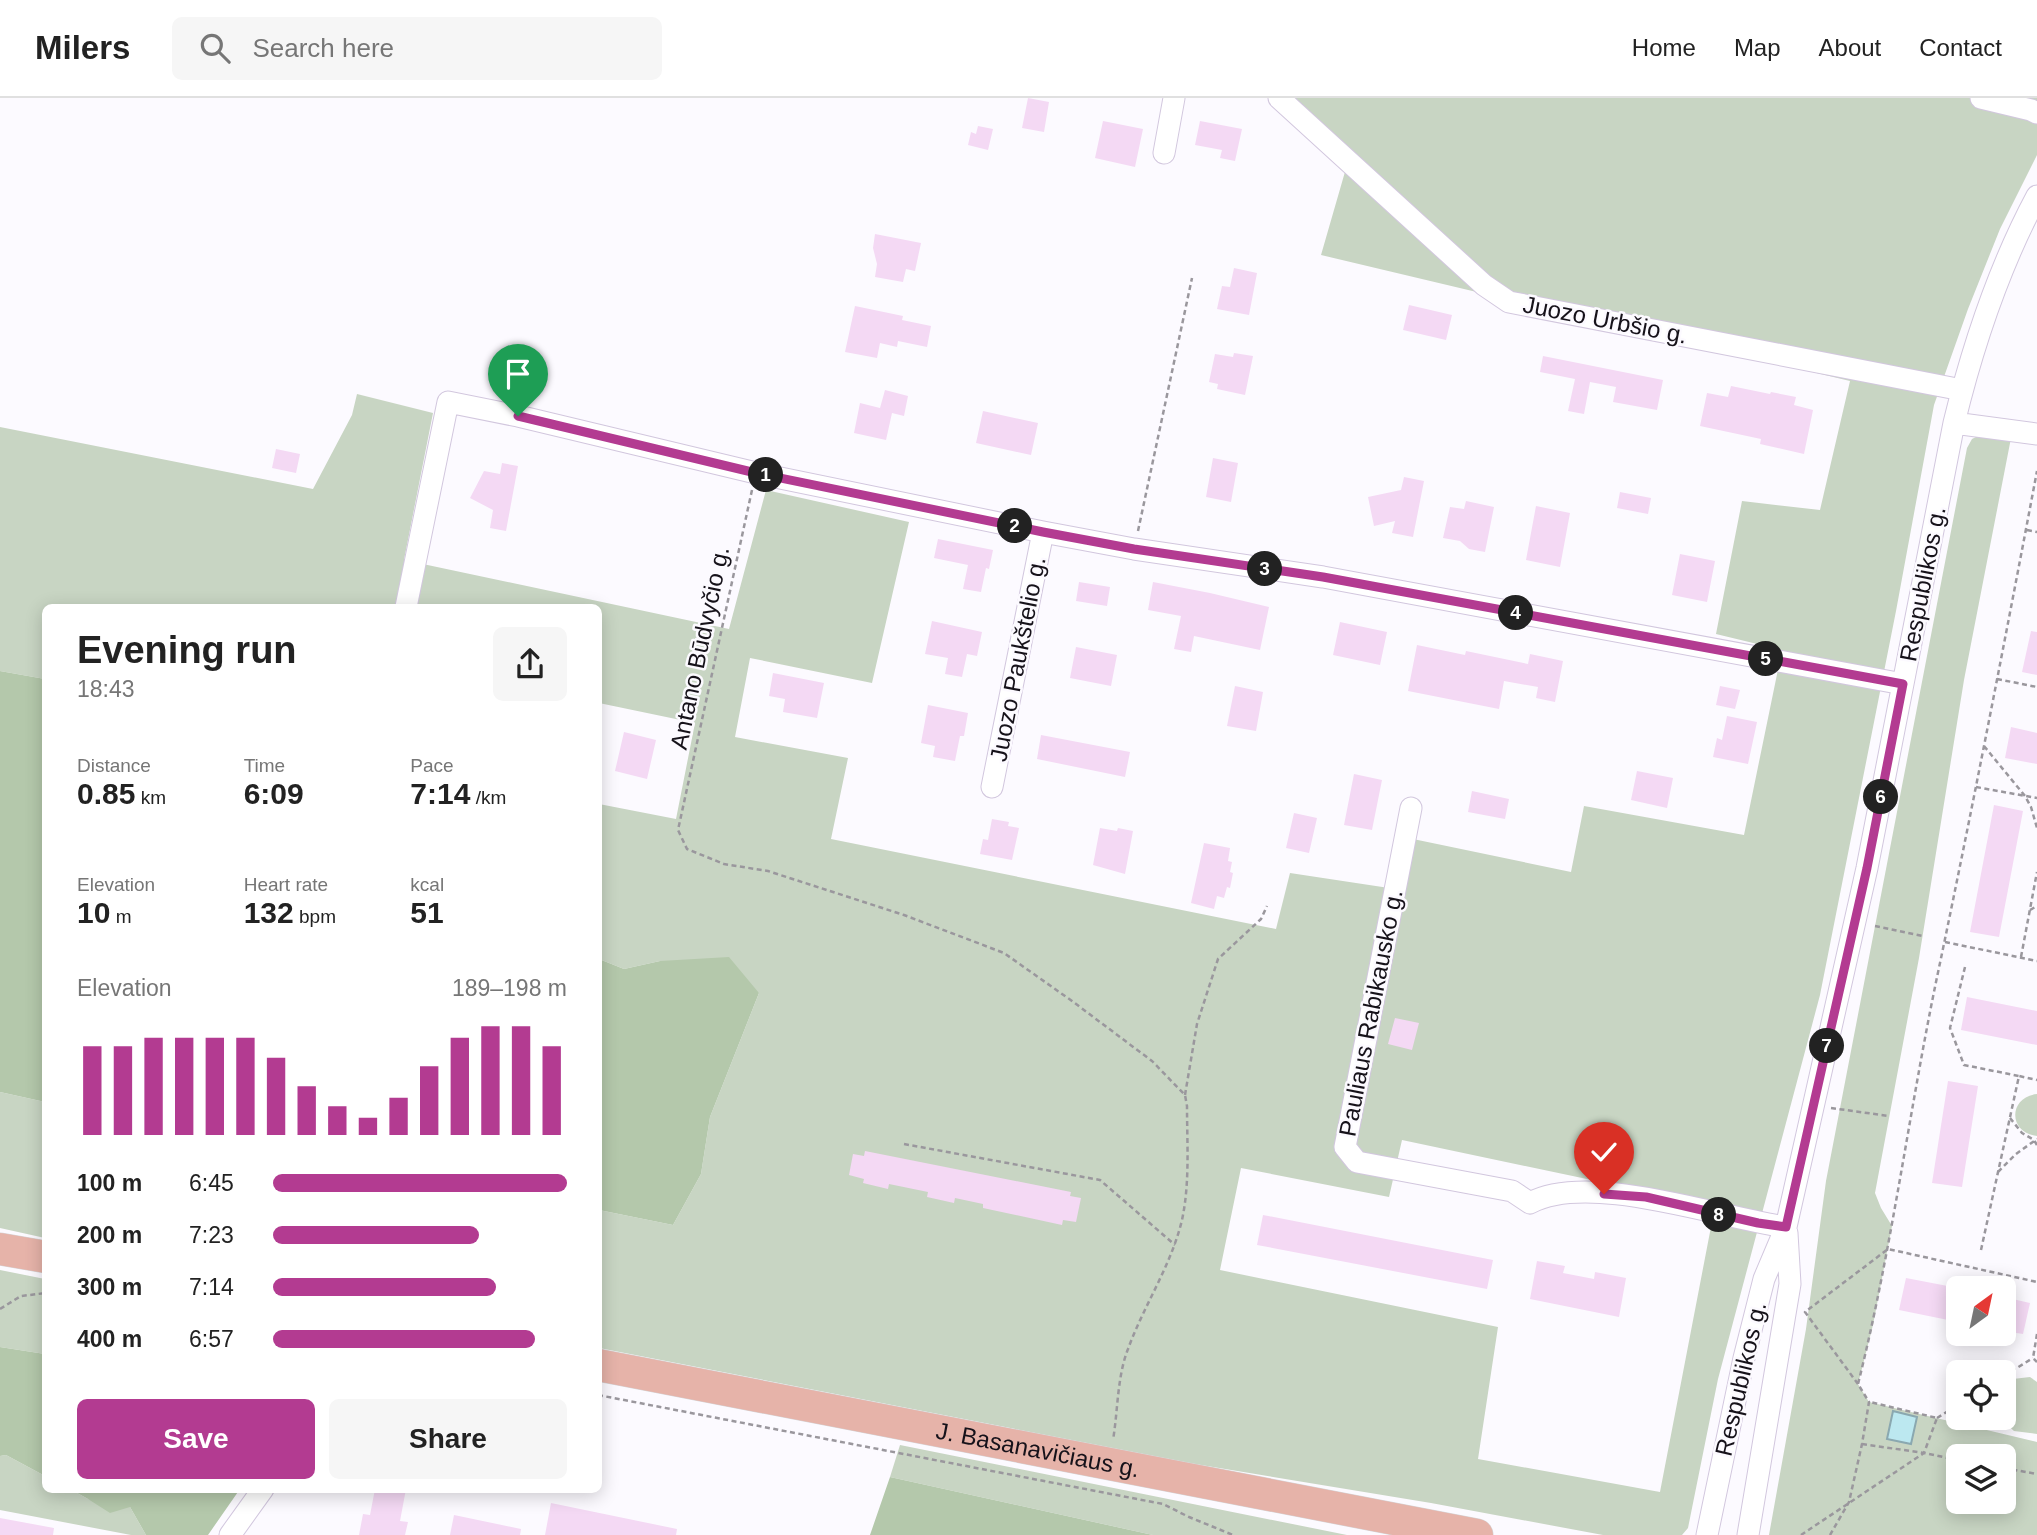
<!DOCTYPE html>
<meta charset="utf-8">
<style>
body{margin:0;font-family:Arial,sans-serif;background:#f6f6f6;color:#222;height:100vh;display:flex;flex-direction:column;font-size:26px;white-space:nowrap}
*{box-sizing:border-box;margin:0}
p{font-size:23px;color:#767676}
.icon{flex:none;width:38px;height:38px;fill:none;stroke:currentColor;stroke-width:2;stroke-linecap:round;stroke-linejoin:round}
.map{position:relative;flex:1;overflow:hidden}
.drawer{position:absolute;left:42px;top:506px;width:560px;height:889px;display:flex;flex-direction:column;background:#fff;border-radius:10px;box-shadow:0 4px 18px #0003}
.drawer>*{flex:none}
.needle{width:46px;rotate:33deg}
.controls{position:absolute;left:1946px;top:1178px;display:grid;gap:14px}
.controls a{display:grid;place-items:center;width:70px;height:70px;border-radius:10px;background:#fff;box-shadow:0 4px 18px #0003;font-size:35px}
.pin{position:absolute;display:grid;place-items:center;width:60px;height:60px;color:#fff;margin:-72px -30px;border-radius:50% 50% 50% 0;rotate:-45deg;box-shadow:0 0 7px #0007}
.pin .icon{rotate:45deg}
.km{position:absolute;width:35px;height:35px;margin:-18px;border-radius:50%;background:#222;color:#fff;font-size:19px;line-height:35px;text-align:center}
.round{display:grid;place-items:center;flex:none;width:74px;height:74px;border-radius:10px;background:#f6f6f6}
.overview{display:flex;align-items:center;justify-content:space-between;height:119px;padding:0 35px}
h1{font-size:38px;font-weight:600;line-height:52px}
.figures{display:grid;grid-template-columns:repeat(3,1fr);gap:10px;height:119px;padding:7px 35px}
.figures div{display:grid;align-content:center}
.figures b{font-size:30px;font-weight:600}
.figures small{font-size:19px;font-weight:400}
.figures p{font-size:19px}
.chart{height:196px;padding:14px 35px}
.chart p{display:flex;justify-content:space-between}
.chart svg{width:100%;height:126px;margin-top:7px;stroke:#b33b91;stroke-width:6}
.cta{display:flex;gap:14px;margin-top:auto;padding:14px 35px}
.cta a{flex:1;height:80px;border-radius:10px;background:#b33b91;color:#fff;font-size:28px;font-weight:600;line-height:80px;text-align:center}
.cta a+a{background:#f6f6f6;color:#222}
ul{padding:0 35px;list-style:none;font-size:23px}
li{display:grid;grid-template-columns:112px 84px 1fr;align-items:center;height:52px}
li i{height:18px;border-radius:9px;background:#b33b91}
header{display:flex;align-items:center;gap:42px;box-sizing:border-box;height:98px;padding:0 35px;background:#fff;border-bottom:2px solid #e0e0e0}
header strong{font-size:33px}
nav{display:flex;gap:38px;margin-inline-start:auto;font-size:24px}
.search{width:490px;height:63px;background:#f6f6f6;display:flex;align-items:center;gap:18px;box-sizing:border-box;padding:0 24px;border-radius:10px;color:#767676;font-size:26px}
.map>svg:first-child{display:block}
</style>
<header>
<strong>Milers</strong>
<div class="search"><svg class="icon" aria-label="search" viewBox="0 0 24 24"><circle cx="10" cy="10" r="6"/><path d="M15 15l6 6"/></svg>Search here</div>
<nav><a>Home</a><a>Map</a><a>About</a><a>Contact</a></nav>
</header>
<div class="map">
<svg width="2037" height="1437" viewBox="0 0 2037 1437">
<rect width="100%" height="100%" fill="#fcfaff"/>
<path fill="#c8d5c3" fill-rule="evenodd" d="M 1293,0 L 2037,0 L 2037,57 L 2000,131 L 1968,211 L 1934,307 L 1896,513 L 1820,897 L 1718,1281 L 1688,1430 L 1682,1437 L 1603,1437 L 1431,1405 L 1195,1366 L 599,1250 L 599,1112 L 673,1127 L 701,1076 L 710,1019 L 759,895 L 660,863 L 624,871 L 599,861 L 599,706 L 676,721 L 695,625 L 599,605 L 598,509 L 46,509 L 45,581 L 0,573 L 0,329 L 313,391 L 352,317 L 357,296 L 433,315 L 404,462 L 729,531 L 766,392 L 909,424 L 872,585 L 750,560 L 735,639 L 848,660 L 831,741 L 1276,831 L 1290,775 L 1389,790 L 1413,741 L 1571,774 L 1584,708 L 1744,737 L 1782,552 L 1716,536 L 1742,403 L 1820,412 L 1850,283 L 1321,157 L 1351,53 ZM 1402,1042 L 1715,1108 L 1660,1394 L 1478,1361 L 1498,1229 L 1220,1172 L 1241,1070 L 1389,1099 Z
M 1980,337 L 2011,340 L 1964,582 L 1919,860 L 1875,1095 L 1881,1110 L 1892,1128 L 1873,1227 L 1858,1286 L 1869,1304 L 2037,1344 L 2037,1437 L 1769,1437 L 1806,1231 L 1826,1083 L 1967,350 L 1972,341 ZM 1958,1358 L 2004,1358 L 2004,1404 L 1958,1404 Z
M 0,994 L 45,1004 L 45,1140 L 0,1130 Z
M 2037,996 L 2037,1038 C 2008,1035 2008,999 2037,996 Z
M 0,1172 L 45,1181 L 45,1256 L 0,1249 Z
M 2030,1279 L 2037,1284 L 2037,1336 L 2014,1333 L 2000,1320 L 2004,1320 L 2004,1287 L 2013,1281 Z
M 900,1347 L 1347,1437 L 1153,1437 L 890,1379 Z
M 6,1357 L 45,1378 L 46,1391 L 70,1391 L 88,1401 L 130,1409 L 146,1437 L 131,1437 L 0,1412 L 0,1358 Z"/>
<path fill="#b4c8ab" d="M 0,573 L 45,581 L 45,1004 L 0,994 Z
M 729,859 L 759,895 L 710,1019 L 701,1076 L 673,1127 L 599,1112 L 599,861 L 624,871 L 660,863 Z
M 0,1249 L 45,1256 L 45,1378 L 6,1357 L 0,1358 Z
M 890,1379 L 1153,1437 L 870,1437 Z
M 70,1391 L 240,1391 L 208,1437 L 146,1437 L 130,1409 L 110,1415 L 88,1401 Z"/>
<path fill="#bce8f0" stroke="#8aa8b0" stroke-width="2" d="M 1893,1313 L 1917,1319 L 1911,1346 L 1887,1341 Z"/>
<path fill="#f4d9f4" d="M 1028,0 L 1049,4 L 1044,34 L 1022,30 Z
M 1103,23 L 1143,31 L 1135,69 L 1095,60 Z
M 1200,23 L 1242,31 L 1235,63 L 1220,60 L 1222,52 L 1195,47 Z
M 978,28 L 993,31 L 988,52 L 968,47 L 971,34 L 976,36 Z
M 875,136 L 921,145 L 915,173 L 906,171 L 903,184 L 875,179 L 877,166 L 873,150 Z
M 1234,170 L 1257,175 L 1249,217 L 1217,211 L 1222,188 L 1230,189 Z
M 1409,207 L 1452,217 L 1446,242 L 1403,232 Z
M 855,208 L 903,218 L 902,222 L 931,228 L 927,249 L 898,243 L 897,249 L 880,245 L 877,260 L 845,254 Z
M 1234,255 L 1253,258 L 1245,297 L 1217,291 L 1218,286 L 1209,284 L 1215,256 L 1233,259 Z
M 1543,258 L 1663,282 L 1657,312 L 1613,304 L 1616,289 L 1590,284 L 1584,316 L 1568,313 L 1575,281 L 1540,274 Z
M 1731,288 L 1770,296 L 1771,294 L 1796,299 L 1794,307 L 1813,312 L 1804,356 L 1760,346 L 1761,341 L 1700,328 L 1707,295 L 1728,299 Z
M 885,292 L 908,298 L 904,318 L 892,315 L 886,342 L 854,335 L 860,305 L 880,310 Z
M 983,313 L 1038,325 L 1031,357 L 976,345 Z
M 276,351 L 300,356 L 296,375 L 272,370 Z
M 1213,360 L 1238,365 L 1231,404 L 1206,399 Z
M 502,365 L 518,368 L 506,433 L 490,430 L 493,412 L 470,400 L 484,373 L 500,376 Z
M 1404,379 L 1424,383 L 1413,439 L 1392,435 L 1395,423 L 1374,428 L 1368,399 L 1401,392 Z
M 1620,394 L 1651,400 L 1648,416 L 1617,410 Z
M 1466,403 L 1494,409 L 1485,454 L 1469,451 L 1460,443 L 1443,440 L 1450,409 L 1464,411 Z
M 1536,408 L 1570,415 L 1560,469 L 1526,462 Z
M 938,441 L 993,452 L 989,471 L 986,470 L 981,494 L 963,491 L 968,467 L 934,460 Z
M 1680,456 L 1715,463 L 1707,504 L 1672,497 Z
M 1079,484 L 1110,489 L 1107,508 L 1076,503 Z
M 1153,484 L 1210,495 L 1269,509 L 1260,552 L 1194,538 L 1191,554 L 1174,551 L 1181,518 L 1148,512 Z
M 932,523 L 982,534 L 977,558 L 967,556 L 962,579 L 945,576 L 948,560 L 925,556 Z
M 1340,524 L 1387,534 L 1380,567 L 1333,557 Z
M 2031,533 L 2037,534 L 2037,577 L 2022,574 Z
M 1417,547 L 1465,557 L 1466,553 L 1528,566 L 1530,556 L 1563,563 L 1555,604 L 1536,600 L 1538,589 L 1504,583 L 1499,611 L 1408,593 Z
M 1076,549 L 1117,557 L 1111,588 L 1070,580 Z
M 773,575 L 824,585 L 817,620 L 783,614 L 785,601 L 769,598 Z
M 1235,588 L 1263,594 L 1256,633 L 1227,628 Z
M 1720,588 L 1740,592 L 1735,611 L 1716,607 Z
M 928,607 L 968,615 L 964,638 L 960,638 L 955,663 L 933,659 L 935,648 L 921,645 Z
M 1727,618 L 1757,624 L 1748,666 L 1713,659 L 1717,640 L 1722,642 Z
M 2011,629 L 2037,635 L 2037,666 L 2005,660 Z
M 624,634 L 656,642 L 647,681 L 615,673 Z
M 1041,637 L 1130,654 L 1125,679 L 1037,661 Z
M 1637,673 L 1673,680 L 1667,710 L 1631,702 Z
M 1354,676 L 1382,682 L 1372,732 L 1344,727 Z
M 1472,693 L 1509,701 L 1505,721 L 1468,714 Z
M 1994,707 L 2023,713 L 1999,839 L 1970,834 Z
M 1294,715 L 1317,720 L 1309,755 L 1286,750 Z
M 992,721 L 1009,724 L 1008,728 L 1019,730 L 1012,762 L 980,756 L 983,741 L 988,742 Z
M 1100,730 L 1117,733 L 1118,730 L 1133,733 L 1125,776 L 1093,767 Z
M 1204,745 L 1230,750 L 1228,763 L 1232,764 L 1230,774 L 1233,775 L 1230,790 L 1227,789 L 1224,800 L 1217,798 L 1214,811 L 1191,805 Z
M 1967,899 L 2037,913 L 2037,947 L 1961,932 Z
M 1395,920 L 1419,925 L 1412,952 L 1388,946 Z
M 1948,983 L 1978,988 L 1962,1089 L 1932,1085 Z
M 865,1053 L 1071,1094 L 1070,1098 L 1081,1100 L 1076,1124 L 1063,1122 L 1062,1127 L 983,1110 L 983,1106 L 955,1100 L 954,1105 L 927,1099 L 928,1094 L 889,1086 L 888,1091 L 863,1085 L 864,1081 L 849,1077 L 853,1056 L 864,1058 Z
M 1263,1117 L 1493,1162 L 1487,1191 L 1257,1147 Z
M 1537,1163 L 1565,1168 L 1563,1175 L 1594,1181 L 1595,1174 L 1626,1180 L 1619,1219 L 1530,1201 Z
M 1906,1180 L 1958,1190 L 1958,1224 L 1899,1212 Z
M 2004,1199 L 2030,1205 L 2023,1236 L 2004,1233 Z
M 375,1391 L 406,1391 L 400,1423 L 408,1424 L 405,1437 L 359,1437 L 363,1416 L 370,1417 Z
M 551,1405 L 677,1431 L 676,1437 L 545,1437 Z
M 454,1417 L 521,1431 L 520,1437 L 450,1437 Z
M 0,1420 L 54,1430 L 53,1437 L 0,1437 Z"/>
<g fill="none" stroke-linecap="round" stroke-linejoin="round">
<g stroke="#d2c7de" stroke-width="23">
<path id="minor" d="M 1279,0 L 1484,187 L 1509,204 L 1962,292
M 1981,0 L 2031,12 L 2037,15
M 1164,55 L 1174,0
M 1954,325 L 2037,336
M 406,509 L 448,304 L 518,318 L 756,375 L 1043,434 L 1134,451 L 1323,479 L 1903,586
M 992,689 L 1043,434
M 1411,710 L 1345,1049 L 1357,1064 L 1512,1093 L 1530,1105 C 1589,1073 1720,1120 1786,1129
M 230,1437 L 263,1391
M 1707,1437 L 1744,1260 L 1764,1181 L 1786,1129 L 1867,770 L 1954,325 C 1973,247 1999,169 2037,98
M 1748,1437 L 1790,1186 L 1787,1135"/>
</g>
<g stroke="#d5d4d6" stroke-width="33">
<g id="primary">
<path d="M 0,1151 L 46,1159"/>
<path id="s1" d="M 598,1267 L 1477,1437"/>
</g>
</g>
<path stroke="#9a979d" stroke-width="2.5" stroke-dasharray="5 3.5" stroke-linecap="butt" d="M 752,392 L 678,732 L 687,751 L 724,766 L 768,773 L 904,817 L 1004,855 L 1072,903 L 1152,963 L 1185,997 L 1187,1008 C 1187,1045 1190,1085 1182,1122 C 1171,1168 1144,1207 1128,1251 C 1117,1279 1118,1313 1113,1342
M 2027,432 L 2037,434
M 1138,433 L 1192,180
M 1997,581 L 2037,589
M 1984,648 L 2025,698 L 2031,709 L 2037,730
M 1976,689 L 2037,700
M 2030,812 L 2037,808
M 1875,828 L 1923,838
M 1945,844 L 2037,863
M 2021,859 L 2037,774
M 1965,869 L 1950,930 L 1964,967 L 2019,978
M 1185,997 L 1197,926 L 1218,861 L 1261,821 L 1267,808
M 1831,1010 L 1889,1018
M 2010,1020 L 2022,1035 L 2034,1042 L 2037,1047
M 904,1046 L 1100,1082 L 1175,1147
M 1998,1074 L 2016,1056 L 2037,1041
M 1981,1152 L 2019,978 L 2037,982
M 0,1211 L 21,1198 L 46,1195
M 2037,1236 L 2033,1260 L 2037,1264
M 2004,1278 L 2033,1260
M 1858,1286 L 1805,1214 L 1888,1151 L 2037,1184
M 598,1297 L 1163,1406 L 1189,1419 L 1233,1437
M 1937,1320 L 1958,1307
M 1862,1346 L 1924,1355 L 1937,1320 L 1870,1304
M 2004,1370 L 2037,1376
M 1801,1437 L 1924,1355 L 1958,1362
M 1830,1437 L 1849,1404 L 1862,1346 L 1869,1304 L 1858,1286 C 1893,1147 1910,1005 1940,865 C 1974,702 2006,537 2037,373"/>
<use href="#minor" stroke="#fff" stroke-width="21"/>
<use href="#primary" stroke="#e6b3a9" stroke-width="32"/>
</g>
<g fill="none" stroke-linecap="round" stroke-linejoin="round">
<g stroke="#fff" stroke-width="14">
<path id="route" d="M 518,318 L 756,375 L 1043,434 L 1134,451 L 1323,479 L 1903,586 L 1867,770 L 1786,1129 L 1758,1125 L 1646,1099 L 1604,1096"/>
</g>
<use href="#route" stroke="#b33b91" stroke-width="9"/>
</g>
<g text-anchor="middle" stroke-width="5" stroke-linejoin="round" paint-order="stroke">
<g font-size="24" fill="#16121a" stroke="#fcfaff">
<text transform="translate(1605 222) rotate(11)" y="8">Juozo Urbšio g.</text>
<text transform="translate(1923 486) rotate(-79)" y="8">Respublikos g.</text>
<text transform="translate(700 550) rotate(-78)" y="8">Antano Būdvyčio g.</text>
<text transform="translate(1018 561) rotate(-79)" y="8">Juozo Paukštelio g.</text>
<text transform="translate(1371 915) rotate(-79)" y="8">Pauliaus Rabikausko g.</text>
<text transform="translate(1741 1281) rotate(-77)" y="8">Respublikos g.</text>
<text dy="8" stroke="none"><textPath href="#s1" startOffset="448">J. Basanavičiaus g.</textPath></text>
</g>
</g>
</svg>
<div class="controls">
<a><svg class="needle" viewBox="-14 -14 28 28"><path d="M0-13l5 13h-10z" fill="#e53935"/><path d="M0 13l5-13h-10z" fill="#767676"/></svg></a>
<a><svg class="icon" aria-label="locate" viewBox="0 0 24 24"><circle cx="12" cy="12" r="6"/><path d="M12 2v4M12 18v4M2 12h4M18 12h4"/></svg></a>
<a><svg class="icon" aria-label="layers" viewBox="0 0 24 24"><path d="M12 4l9 5-9 5-9-5zM3 14l9 5 9-5"/></svg></a>
</div>
<div class="pin" style="left:518px;top:318px;background:#1e9e55"><svg class="icon" aria-label="arrive" viewBox="0 0 24 24"><path d="M6 21V4h12l-3 4 3 4H6"/></svg></div>
<div class="pin" style="left:1604px;top:1096px;background:#d93025"><svg class="icon" aria-label="check" viewBox="0 0 24 24"><path d="M5 12l5 5 9-10"/></svg></div>
<b class="km" style="left:766px;top:377px">1</b>
<b class="km" style="left:1015px;top:428px">2</b>
<b class="km" style="left:1265px;top:471px">3</b>
<b class="km" style="left:1516px;top:515px">4</b>
<b class="km" style="left:1766px;top:561px">5</b>
<b class="km" style="left:1881px;top:699px">6</b>
<b class="km" style="left:1827px;top:948px">7</b>
<b class="km" style="left:1719px;top:1117px">8</b>
<section class="drawer">
<div class="overview"><div><h1>Evening run</h1><p>18:43</p></div><a class="round"><svg class="icon" aria-label="share" viewBox="0 0 24 24"><path d="M12 15V3M7 8l5-5 5 5M5 13v7h14v-7"/></svg></a></div>
<div class="figures">
<div><p>Distance</p><b>0.85<small> km</small></b></div>
<div><p>Time</p><b>6:09</b></div>
<div><p>Pace</p><b>7:14<small> /km</small></b></div>
</div>
<div class="figures">
<div><p>Elevation</p><b>10<small> m</small></b></div>
<div><p>Heart rate</p><b>132<small> bpm</small></b></div>
<div><p>kcal</p><b>51</b></div>
</div>
<div class="chart"><p><span>Elevation</span>189–198 m</p>
<svg viewBox="0 0 160 44" preserveAspectRatio="none"><path d="M5 44V13M15 44V13M25 44V10M35 44V10M45 44V10M55 44V10M65 44V17M75 44V27M85 44V34M95 44V38M105 44V31M115 44V20M125 44V10M135 44V6M145 44V6M155 44V13"/></svg>
</div>
<ul>
<li><b>100 m</b>6:45<i style="width:100%"></i></li>
<li><b>200 m</b>7:23<i style="width:70%"></i></li>
<li><b>300 m</b>7:14<i style="width:76%"></i></li>
<li><b>400 m</b>6:57<i style="width:89%"></i></li>
</ul>
<div class="cta"><a>Save</a><a>Share</a></div>
</section>
</div>
